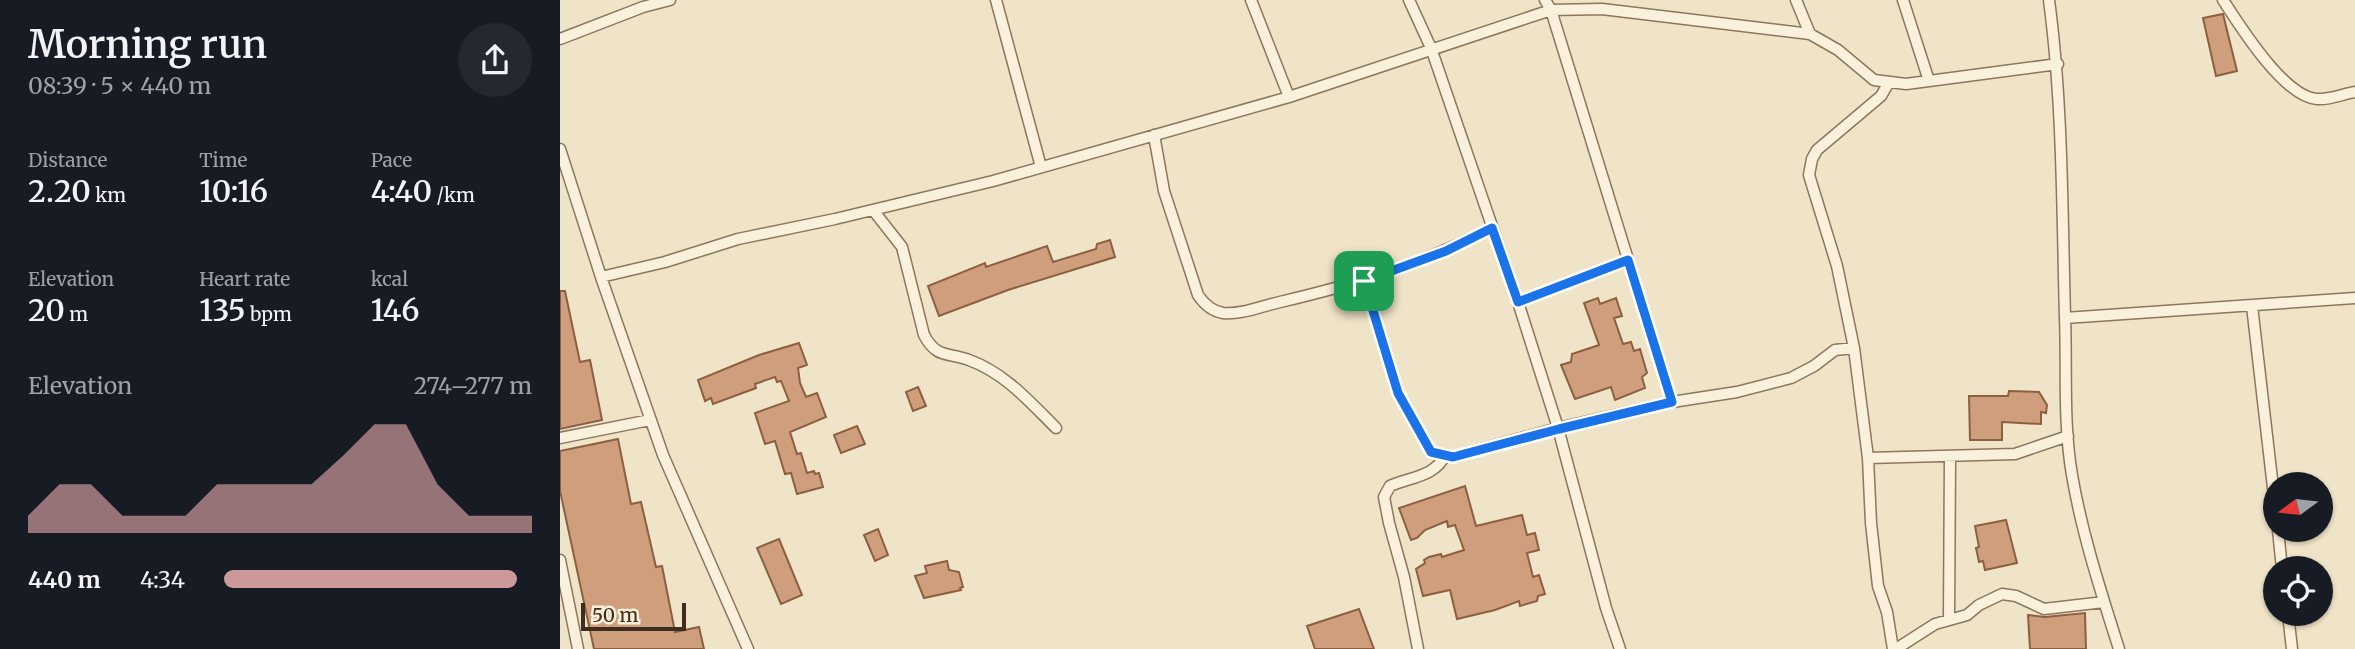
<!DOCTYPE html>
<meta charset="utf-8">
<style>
body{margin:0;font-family:Merriweather,serif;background:#242831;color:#f1f3f6;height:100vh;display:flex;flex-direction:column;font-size:26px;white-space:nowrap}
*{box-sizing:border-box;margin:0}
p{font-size:23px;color:#9ea1a6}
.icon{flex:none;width:38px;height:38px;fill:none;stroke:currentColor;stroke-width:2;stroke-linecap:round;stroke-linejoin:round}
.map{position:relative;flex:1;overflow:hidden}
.drawer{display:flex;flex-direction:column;background:#171b24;width:560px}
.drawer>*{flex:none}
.needle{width:46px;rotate:255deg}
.tools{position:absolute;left:1703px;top:472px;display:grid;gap:14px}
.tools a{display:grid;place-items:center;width:70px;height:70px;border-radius:50%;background:#171b24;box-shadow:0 2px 5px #0004;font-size:35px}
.scale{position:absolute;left:21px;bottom:18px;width:105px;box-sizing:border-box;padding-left:7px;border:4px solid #3d2e20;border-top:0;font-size:19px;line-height:24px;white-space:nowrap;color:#3d2e20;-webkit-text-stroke:5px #f7eed8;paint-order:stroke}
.pin{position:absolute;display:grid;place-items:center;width:60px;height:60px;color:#fff;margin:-30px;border-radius:14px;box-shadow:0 4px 10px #0006}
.round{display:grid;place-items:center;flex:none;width:74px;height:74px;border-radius:37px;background:#242831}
.head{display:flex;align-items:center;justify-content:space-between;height:119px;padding:0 28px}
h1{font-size:38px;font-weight:600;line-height:52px}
.stats{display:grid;grid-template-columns:repeat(3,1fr);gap:10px;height:119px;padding:7px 28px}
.stats div{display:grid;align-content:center}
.stats b{font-size:30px;font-weight:600}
.stats small{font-size:19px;font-weight:400}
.stats p{font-size:19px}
.chart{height:196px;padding:14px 28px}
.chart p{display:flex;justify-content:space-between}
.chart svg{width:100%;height:126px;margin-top:7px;fill:#cc999b;opacity:.7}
ul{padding:0 28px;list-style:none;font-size:23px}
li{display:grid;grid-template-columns:112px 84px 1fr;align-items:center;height:52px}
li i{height:18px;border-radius:9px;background:#cc999b}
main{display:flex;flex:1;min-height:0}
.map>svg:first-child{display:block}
</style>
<main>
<section class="drawer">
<div class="head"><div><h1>Morning run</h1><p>08:39 · 5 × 440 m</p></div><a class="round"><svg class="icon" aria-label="share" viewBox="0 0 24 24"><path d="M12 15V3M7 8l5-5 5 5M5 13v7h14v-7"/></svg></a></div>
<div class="stats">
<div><p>Distance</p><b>2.20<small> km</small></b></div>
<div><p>Time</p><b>10:16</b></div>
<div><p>Pace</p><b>4:40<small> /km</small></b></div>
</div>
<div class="stats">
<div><p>Elevation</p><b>20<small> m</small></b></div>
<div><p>Heart rate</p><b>135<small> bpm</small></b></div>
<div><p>kcal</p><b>146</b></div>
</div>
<div class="chart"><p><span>Elevation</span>274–277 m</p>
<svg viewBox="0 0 160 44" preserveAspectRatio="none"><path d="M0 44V38L10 27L20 27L30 38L40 38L50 38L60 27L70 27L80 27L90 27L100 17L110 6L120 6L130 27L140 38L150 38L160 38V44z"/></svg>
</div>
<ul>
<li><b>440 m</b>4:34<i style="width:95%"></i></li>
</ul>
</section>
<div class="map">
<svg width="1795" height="649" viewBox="0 0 1795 649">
<rect width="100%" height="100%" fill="#f0e4c8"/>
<path fill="#cf9f7d" stroke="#8d5f41" stroke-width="2" d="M 1663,14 L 1677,71 L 1656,76 L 1643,18 Z
M 550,240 L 555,257 L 448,290 L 379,316 L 368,286 L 425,263 L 426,267 L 487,246 L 493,262 L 536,249 L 537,244 Z
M 0,291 L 5,291 L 20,362 L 30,360 L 42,420 L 0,429 Z
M 1038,298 L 1040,304 L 1056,298 L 1062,316 L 1054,318 L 1063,344 L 1071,342 L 1074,351 L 1080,349 L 1087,373 L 1082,377 L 1085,388 L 1055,400 L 1051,387 L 1015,399 L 1001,365 L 1011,362 L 1012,354 L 1039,345 L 1024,303 Z
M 239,343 L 247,365 L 238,368 L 240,383 L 246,397 L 257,393 L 266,417 L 230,432 L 237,454 L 241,453 L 247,473 L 254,471 L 255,474 L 259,473 L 263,487 L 237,494 L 231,473 L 225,474 L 215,441 L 205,444 L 195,413 L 229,401 L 221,381 L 217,382 L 215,377 L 195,384 L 196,388 L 153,404 L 151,398 L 145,401 L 138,380 L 199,355 Z
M 358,387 L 366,406 L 353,411 L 346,392 Z
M 1449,391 L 1479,392 L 1487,405 L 1486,413 L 1481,412 L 1481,424 L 1442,422 L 1442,440 L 1410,440 L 1409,396 L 1448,396 Z
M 297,426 L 305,444 L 281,453 L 274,435 Z
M 58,439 L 71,504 L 81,502 L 96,567 L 102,566 L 115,632 L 139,627 L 144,649 L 34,649 L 0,491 L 0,451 Z
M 905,486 L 916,526 L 962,515 L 967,535 L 975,533 L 979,550 L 967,553 L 973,577 L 979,575 L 985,594 L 978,596 L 977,601 L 960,606 L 959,601 L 935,610 L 897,619 L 890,590 L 863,596 L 856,569 L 865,563 L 864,560 L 869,557 L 881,554 L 882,557 L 904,550 L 895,525 L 888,527 L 887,521 L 865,530 L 857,538 L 851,540 L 839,508 Z
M 1446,520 L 1457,563 L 1425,570 L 1423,561 L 1419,562 L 1416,548 L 1419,547 L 1415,526 Z
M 318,529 L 328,555 L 315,561 L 304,535 Z
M 219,539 L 242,595 L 221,604 L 197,548 Z
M 387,561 L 389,570 L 399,572 L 403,587 L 400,588 L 401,590 L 364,598 L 355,576 L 367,573 L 365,566 Z
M 799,609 L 814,649 L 755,649 L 747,626 Z
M 1525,613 L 1526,649 L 1470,649 L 1468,615 L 1485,617 Z"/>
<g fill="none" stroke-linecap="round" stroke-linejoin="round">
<g stroke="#8d765c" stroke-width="13">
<path id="street" d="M 436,0 L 481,167
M 691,0 L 729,97
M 849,0 L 871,48 L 958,302 L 998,428 L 1046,608 L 1060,649
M 985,0 L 991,10 L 1112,402
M 1236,0 L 1250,34
M 1343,0 L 1369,81
M 1489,0 C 1503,105 1502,211 1505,317 C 1507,369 1503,423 1512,475 C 1522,534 1541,592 1559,649
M 1663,0 C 1680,26 1724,97 1757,99 C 1770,100 1783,94 1795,92
M 0,39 L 83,7 L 110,0
M 1329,82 L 1321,96 L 1257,150 L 1252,159 L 1249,175 L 1277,266 L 1294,348 L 1308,458 L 1311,523 L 1318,586 L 1327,612 L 1333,649
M 594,135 L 604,191 L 638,295 C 644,304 651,311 663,313 C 681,315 702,306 720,302 C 797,284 862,264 932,228
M 0,149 L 41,277 L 103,455 L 188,649
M 313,210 L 342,247 L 364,335 C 377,359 387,352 409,360 C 445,373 470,402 496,428
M 41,277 L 105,262 L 178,239 L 275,219 L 433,181 L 729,97 L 991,10 L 1042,9 L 1250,34 L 1278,50 L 1314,80 L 1346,84 L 1498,64
M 804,280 L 838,393 L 871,452 L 893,457 L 998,428 L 1112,402 L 1177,392 L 1231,378 L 1254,366 L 1275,350 L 1294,348
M 958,302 L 1068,260
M 1692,306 L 1715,505
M 1505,318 L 1795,298
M 0,438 L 90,420
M 1308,458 L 1455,454 L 1508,436
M 1718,530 L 1722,569
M 0,560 L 18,649
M 1728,614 L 1732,649
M 1389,620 L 1390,456
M 858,649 L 844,577 L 829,523 L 824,497 L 830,486 C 850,477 875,477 885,455
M 1336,649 L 1375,624 L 1407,615 L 1419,605 L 1442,594 L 1456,596 L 1484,609 L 1544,602"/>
</g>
<use href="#street" stroke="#faf1dc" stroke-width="10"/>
</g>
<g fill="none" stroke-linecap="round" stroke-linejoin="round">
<g stroke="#fff" stroke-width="14">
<path id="route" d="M 932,228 L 958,302 L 1068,260 L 1112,402 L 999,429 L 893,457 L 871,452 L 838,393 L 804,281 L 886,251 Z"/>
</g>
<use href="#route" stroke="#1a73e8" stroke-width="9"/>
</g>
</svg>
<div class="tools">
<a><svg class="needle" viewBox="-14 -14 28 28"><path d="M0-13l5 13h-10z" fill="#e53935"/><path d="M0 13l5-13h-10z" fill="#9ea1a6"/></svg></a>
<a><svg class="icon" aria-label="locate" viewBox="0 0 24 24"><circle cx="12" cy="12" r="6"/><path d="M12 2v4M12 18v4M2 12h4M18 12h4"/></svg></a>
</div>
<div class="scale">50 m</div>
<div class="pin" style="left:804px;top:281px;background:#1e9e55"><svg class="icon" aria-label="arrive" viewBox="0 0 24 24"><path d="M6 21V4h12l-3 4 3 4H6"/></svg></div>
</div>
</main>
